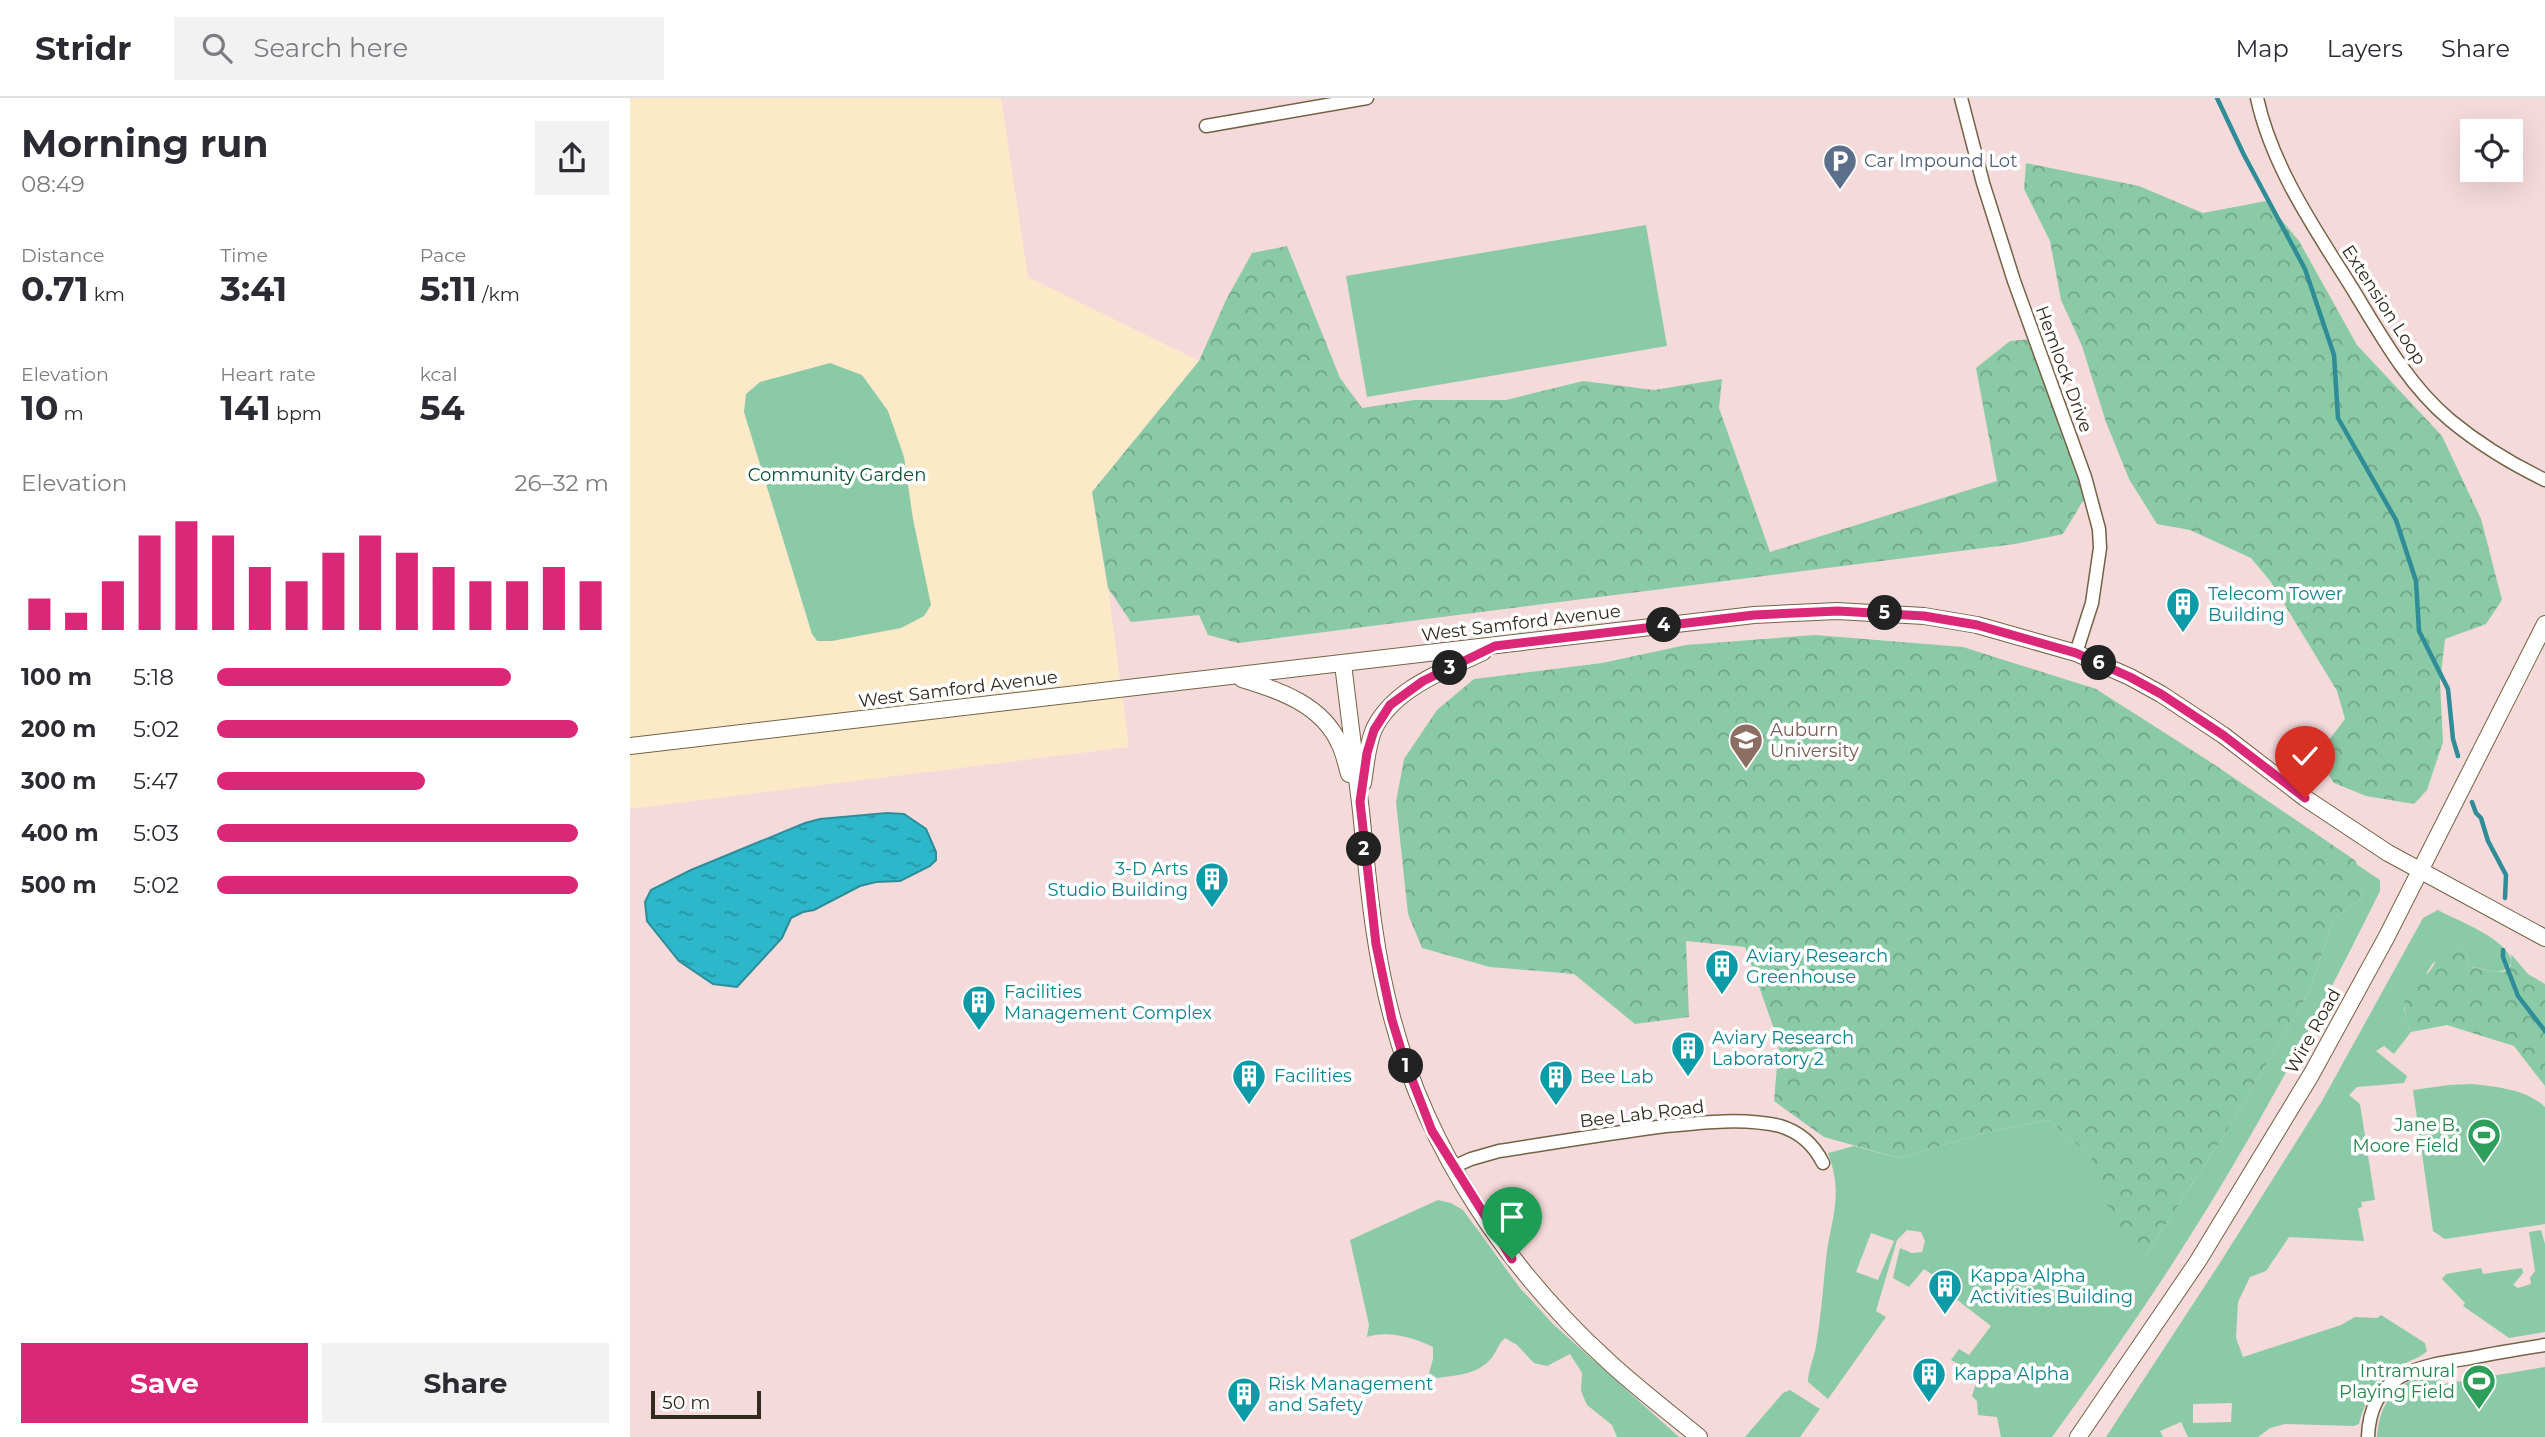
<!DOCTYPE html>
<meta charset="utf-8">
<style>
body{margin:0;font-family:Montserrat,sans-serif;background:#f2f2f3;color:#2b2b33;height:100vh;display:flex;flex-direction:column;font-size:26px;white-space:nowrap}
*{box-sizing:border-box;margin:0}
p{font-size:23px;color:#7c7c81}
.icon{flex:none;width:38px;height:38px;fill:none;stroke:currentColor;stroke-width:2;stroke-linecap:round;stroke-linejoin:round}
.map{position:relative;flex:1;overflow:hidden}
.drawer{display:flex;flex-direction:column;background:#fff;width:630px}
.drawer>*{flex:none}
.tools{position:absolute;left:1830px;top:21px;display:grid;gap:14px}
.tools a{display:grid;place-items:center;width:63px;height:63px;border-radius:0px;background:#fff;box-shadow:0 7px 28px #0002;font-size:35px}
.scale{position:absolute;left:21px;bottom:18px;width:110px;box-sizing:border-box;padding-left:7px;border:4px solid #312a1d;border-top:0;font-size:19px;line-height:24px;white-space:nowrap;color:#312a1d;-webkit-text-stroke:5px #fff;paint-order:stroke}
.pin{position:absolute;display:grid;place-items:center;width:60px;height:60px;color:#fff;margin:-72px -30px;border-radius:50% 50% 50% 0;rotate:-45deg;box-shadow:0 0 7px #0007}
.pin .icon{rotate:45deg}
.km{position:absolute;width:35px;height:35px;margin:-18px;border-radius:50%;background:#222;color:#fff;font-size:19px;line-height:35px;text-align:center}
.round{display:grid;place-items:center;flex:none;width:74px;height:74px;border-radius:0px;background:#f2f2f3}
.summary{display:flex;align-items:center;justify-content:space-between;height:119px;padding:0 21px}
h1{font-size:38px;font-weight:700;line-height:52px}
.metrics{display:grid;grid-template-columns:repeat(3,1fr);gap:10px;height:119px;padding:7px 21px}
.metrics div{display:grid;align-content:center}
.metrics b{font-size:35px;font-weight:700}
.metrics small{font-size:19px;font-weight:400}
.metrics p{font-size:19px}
.chart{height:196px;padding:14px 21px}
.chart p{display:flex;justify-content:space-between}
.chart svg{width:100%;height:126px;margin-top:7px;stroke:#db2777;stroke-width:6}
.action{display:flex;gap:14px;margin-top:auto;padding:14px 21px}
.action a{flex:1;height:80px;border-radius:0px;background:#db2777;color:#fff;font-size:28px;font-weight:700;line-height:80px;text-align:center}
.action a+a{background:#f2f2f3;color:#2b2b33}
ul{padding:0 21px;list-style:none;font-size:23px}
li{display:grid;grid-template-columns:112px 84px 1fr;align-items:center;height:52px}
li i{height:18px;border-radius:9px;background:#db2777}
header{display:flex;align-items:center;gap:42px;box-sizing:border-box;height:98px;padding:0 35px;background:#fff;border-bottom:2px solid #e1e1e2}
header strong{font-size:33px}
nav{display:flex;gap:38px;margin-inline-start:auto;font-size:24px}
.search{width:490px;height:63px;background:#f2f2f3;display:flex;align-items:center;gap:18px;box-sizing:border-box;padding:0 24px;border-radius:0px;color:#7c7c81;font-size:26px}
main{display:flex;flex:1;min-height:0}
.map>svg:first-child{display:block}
</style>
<header>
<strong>Stridr</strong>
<div class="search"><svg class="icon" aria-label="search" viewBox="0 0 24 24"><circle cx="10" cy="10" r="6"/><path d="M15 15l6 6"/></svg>Search here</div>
<nav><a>Map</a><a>Layers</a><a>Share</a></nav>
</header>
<main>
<section class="drawer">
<div class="summary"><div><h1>Morning run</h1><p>08:49</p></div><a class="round"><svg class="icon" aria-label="share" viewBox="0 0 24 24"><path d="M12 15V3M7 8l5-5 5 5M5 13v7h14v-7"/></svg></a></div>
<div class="metrics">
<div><p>Distance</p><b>0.71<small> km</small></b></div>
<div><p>Time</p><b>3:41</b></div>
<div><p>Pace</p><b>5:11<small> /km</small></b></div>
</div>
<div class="metrics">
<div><p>Elevation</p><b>10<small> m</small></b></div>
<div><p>Heart rate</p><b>141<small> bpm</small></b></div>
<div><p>kcal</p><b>54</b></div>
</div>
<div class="chart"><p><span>Elevation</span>26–32 m</p>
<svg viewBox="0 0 160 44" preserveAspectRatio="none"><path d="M5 44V33M15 44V38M25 44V27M35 44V11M45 44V6M55 44V11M65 44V22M75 44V27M85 44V17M95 44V11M105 44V17M115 44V22M125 44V27M135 44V27M145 44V22M155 44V27"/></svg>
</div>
<ul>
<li><b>100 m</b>5:18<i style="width:75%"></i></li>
<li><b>200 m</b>5:02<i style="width:92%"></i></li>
<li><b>300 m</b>5:47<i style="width:53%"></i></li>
<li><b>400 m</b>5:03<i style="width:92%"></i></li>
<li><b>500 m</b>5:02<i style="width:92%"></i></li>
</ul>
<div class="action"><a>Save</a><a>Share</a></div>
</section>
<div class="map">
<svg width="1915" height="1339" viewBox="0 0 1915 1339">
<defs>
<pattern id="forest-crowns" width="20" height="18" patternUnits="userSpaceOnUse" patternTransform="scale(1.75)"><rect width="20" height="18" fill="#8bcaa6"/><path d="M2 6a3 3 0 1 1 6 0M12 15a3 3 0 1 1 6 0" fill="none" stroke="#72a487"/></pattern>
<pattern id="water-ripples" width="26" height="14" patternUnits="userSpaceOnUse" patternTransform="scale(1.75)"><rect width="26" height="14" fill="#2cb7cb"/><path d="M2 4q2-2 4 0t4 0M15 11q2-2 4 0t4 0" fill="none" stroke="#2695a4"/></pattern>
</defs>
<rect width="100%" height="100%" fill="#fce9c8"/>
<path fill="#f5dadb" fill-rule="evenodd" d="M 371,0 L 1915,0 L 1915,1339 L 0,1339 L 0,711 L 499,649 L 478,490 L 462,394 L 569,263 L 398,179 ZM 1843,33 L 1881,33 L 1881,72 L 1843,72 Z"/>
<path fill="#8bcaa6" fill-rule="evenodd" d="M 1016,127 L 1037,248 L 737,299 L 716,178 Z
M 200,265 L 232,277 L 258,313 L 274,359 L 283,421 L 301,507 L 294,518 L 271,530 L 202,543 L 187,543 L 182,536 L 114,314 L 116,296 L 130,284 Z
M 1726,766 L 1750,782 L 1750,793 C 1688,918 1622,1042 1546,1160 C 1507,1221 1465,1280 1422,1339 L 1371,1339 L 1367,1319 L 1348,1317 L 1347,1303 L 1342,1298 L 1347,1282 L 1336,1270 L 1321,1262 L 1329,1251 L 1339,1257 L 1361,1228 L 1317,1194 L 1317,1187 L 1294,1171 L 1279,1189 L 1263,1180 L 1270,1150 L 1282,1155 L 1292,1154 L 1295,1143 L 1291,1134 L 1277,1132 L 1267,1142 L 1246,1213 L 1256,1219 L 1198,1301 L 1178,1284 C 1178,1272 1184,1260 1186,1248 C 1191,1219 1193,1190 1196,1161 C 1201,1119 1214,1098 1198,1055 L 1224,1048 L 1269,1060 L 1358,1034 L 1419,1022 L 1461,1059 L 1514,1159 L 1595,1036 L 1679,894 L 1703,821 L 1733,800 ZM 1241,1135 L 1264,1143 L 1248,1182 L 1226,1174 Z
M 1808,812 C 1828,823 1878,841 1882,864 C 1871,882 1856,869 1839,869 L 1836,854 L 1828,850 L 1803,865 L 1774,910 L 1781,934 L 1764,956 L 1754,948 L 1746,953 L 1777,978 L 1774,985 L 1727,989 L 1719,997 L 1730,1006 L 1745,1102 L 1731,1104 L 1732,1109 L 1728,1110 L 1734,1143 L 1659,1139 L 1636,1173 L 1620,1179 L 1608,1204 L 1606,1240 L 1613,1259 L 1711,1227 L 1725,1219 L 1747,1220 L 1751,1217 L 1795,1245 L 1797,1253 C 1790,1260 1780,1262 1772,1267 C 1748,1278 1735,1301 1729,1326 L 1724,1328 L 1655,1326 L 1640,1330 L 1628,1339 L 1558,1339 L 1551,1324 L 1530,1333 L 1533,1339 L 1476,1339 L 1586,1171 L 1692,1003 L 1793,820 ZM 1602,1305 L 1601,1324 L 1563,1325 L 1563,1306 Z
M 1842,986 C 1867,989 1896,991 1915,1009 L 1915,1126 L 1815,1141 L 1803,1133 L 1783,992 L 1819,987 Z
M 808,1102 L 821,1105 L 833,1112 L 890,1190 L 923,1226 L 1049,1339 L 987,1339 L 982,1327 L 957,1307 L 951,1293 L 952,1275 L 940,1256 L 917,1268 L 904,1265 L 887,1247 L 875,1240 C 869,1245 867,1252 863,1258 C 850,1277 826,1277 807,1280 L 799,1275 L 803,1261 L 803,1249 C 785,1240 757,1232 737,1239 L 739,1227 L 720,1142 Z
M 1911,1132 L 1915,1146 L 1915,1234 L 1879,1240 L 1833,1208 L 1835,1205 L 1812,1181 L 1816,1176 L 1851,1170 L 1853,1176 L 1892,1170 L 1893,1175 L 1883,1187 L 1888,1190 L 1901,1186 L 1900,1180 L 1905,1173 L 1899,1134 Z
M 1915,1269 L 1915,1339 L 1747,1339 C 1750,1297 1772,1281 1811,1273 L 1814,1286 Z
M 1160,1292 L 1190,1311 L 1170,1339 L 1115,1339 L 1153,1295 Z"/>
<path fill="url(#forest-crowns)" d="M 1396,65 L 1509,88 L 1573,115 L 1636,103 L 1669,143 L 1727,247 L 1812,338 L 1851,421 L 1872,502 L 1856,526 L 1815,541 L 1810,584 L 1813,644 L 1797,692 L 1784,706 L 1736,698 L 1704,685 L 1686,659 L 1715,621 L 1707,593 L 1641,484 L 1621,460 L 1560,432 L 1527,426 L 1499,381 L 1476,324 L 1452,248 L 1431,202 L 1420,143 L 1394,91 Z
M 657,148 L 710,280 L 732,310 L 784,302 L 876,302 L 953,283 L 1024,292 L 1092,281 L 1089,310 L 1140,454 L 1367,383 L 1346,270 L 1380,243 L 1405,241 L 1459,393 L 1433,436 L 1385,446 L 608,545 L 578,537 L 569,517 L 501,524 L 478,490 L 462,394 L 569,263 L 596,202 L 622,155 Z
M 1185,537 L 1333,549 L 1466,591 L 1582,665 L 1726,763 L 1733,800 L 1703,821 L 1679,894 L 1595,1036 L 1514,1159 L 1489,1142 L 1461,1059 L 1419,1022 L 1358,1034 L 1269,1060 L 1194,1039 L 1144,1003 L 1149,945 L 1115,849 L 1056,843 L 1059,919 L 1005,926 L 944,876 L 860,869 L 792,850 L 778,816 L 766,704 L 774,661 L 807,612 L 844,581 L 972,565 L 1056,547 Z
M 1818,849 L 1828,850 L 1836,854 L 1839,869 C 1854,869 1886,886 1881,856 L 1898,876 L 1915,886 L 1915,988 L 1884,948 L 1817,927 L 1781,934 C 1775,916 1769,898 1784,882 C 1787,878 1794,878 1798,875 C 1806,867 1807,855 1818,849 Z"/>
<path fill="url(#water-ripples)" stroke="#2e8d97" stroke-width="2" d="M 257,715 L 274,716 L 296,731 L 306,754 L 306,762 L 300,768 L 270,783 L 246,784 L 230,788 L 184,812 L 173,814 L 161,820 L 152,840 L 107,889 L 83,886 L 49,863 L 17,823 L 15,804 L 21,792 L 61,772 L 175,725 L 190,721 Z"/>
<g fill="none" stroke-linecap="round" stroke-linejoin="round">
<path stroke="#2e8d97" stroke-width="4.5" d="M 1587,0 L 1614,57 L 1675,171 L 1704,257 L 1708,320 L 1766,422 L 1786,483 L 1789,533 L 1818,591 L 1823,641 L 1828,658
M 1842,704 L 1846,715 L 1851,720 L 1858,743 L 1876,777 L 1875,800
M 1873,852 L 1873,859 L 1888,898 L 1915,933"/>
<g stroke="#736345" stroke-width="15">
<path id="minor" d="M 1331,0 L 1353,85 L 1384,183 L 1455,379 L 1469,431 L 1470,450 L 1462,505 L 1446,555
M 1627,0 C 1642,69 1685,131 1722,190 C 1750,236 1778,287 1820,322 C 1849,346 1882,366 1915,382
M 576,28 L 737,0
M 823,1069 L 841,1061 L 869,1053 C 922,1045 975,1036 1028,1029 C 1067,1025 1111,1019 1150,1028 C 1170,1034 1184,1047 1193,1065
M 1738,1339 C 1740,1275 1789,1268 1841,1260 C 1865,1255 1890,1251 1915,1247"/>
</g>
<g stroke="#736345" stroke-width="18">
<path id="tertiary" d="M 713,566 C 719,615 725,664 731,713 C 738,784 744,855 763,923 C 798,1054 879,1173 979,1264 C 1007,1290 1039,1314 1069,1339
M 612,581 C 649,592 692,607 709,645 C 714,654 716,666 719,676
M 0,648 L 1124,517 L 1207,513 L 1294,518 L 1347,527 L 1446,555 L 1500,579 L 1531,596 L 1593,637 L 1675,700 L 1758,755 L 1915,840
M 733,685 C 736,667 737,647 744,631 C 764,590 814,573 853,554
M 1448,1339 L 1568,1163 L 1681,977 L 1756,840 L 1915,526"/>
</g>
<use href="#minor" stroke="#fff" stroke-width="12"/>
<use href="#tertiary" stroke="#fff" stroke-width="16"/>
</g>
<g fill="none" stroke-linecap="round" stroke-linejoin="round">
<g stroke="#fff" stroke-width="14">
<path id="route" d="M 882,1161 L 802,1033 L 773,958 L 762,922 L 746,846 L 730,704 L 737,655 L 744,632 L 760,607 L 793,583 L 865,548 L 1124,517 L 1208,513 L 1294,518 L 1347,527 L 1446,555 L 1500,579 L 1531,596 L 1593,637 L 1675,700"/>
</g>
<use href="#route" stroke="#db2777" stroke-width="9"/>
</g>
<defs>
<g id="parking-pin" transform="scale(1.75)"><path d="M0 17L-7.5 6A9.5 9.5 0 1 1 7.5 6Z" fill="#5c6f8a" stroke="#fff"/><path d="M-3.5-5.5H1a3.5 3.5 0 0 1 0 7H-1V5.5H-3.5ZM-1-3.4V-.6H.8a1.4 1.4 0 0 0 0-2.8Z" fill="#fff"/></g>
<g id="building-pin" transform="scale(1.75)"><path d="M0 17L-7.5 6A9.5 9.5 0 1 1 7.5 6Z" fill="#0f9aa8" stroke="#fff"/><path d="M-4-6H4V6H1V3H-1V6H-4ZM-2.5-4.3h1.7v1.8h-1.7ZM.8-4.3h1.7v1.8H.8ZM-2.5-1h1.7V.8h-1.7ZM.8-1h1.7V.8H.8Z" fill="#fff"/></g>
<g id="university-pin" transform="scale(1.75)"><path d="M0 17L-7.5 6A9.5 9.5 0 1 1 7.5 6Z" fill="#8d6e63" stroke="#fff"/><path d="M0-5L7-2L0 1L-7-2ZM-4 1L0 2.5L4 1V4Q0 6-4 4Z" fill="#fff"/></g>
<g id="stadium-pin" transform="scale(1.75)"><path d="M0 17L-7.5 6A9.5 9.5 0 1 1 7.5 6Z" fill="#2e9e5b" stroke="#fff"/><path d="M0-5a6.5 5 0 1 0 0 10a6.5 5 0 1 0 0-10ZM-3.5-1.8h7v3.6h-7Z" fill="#fff"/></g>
</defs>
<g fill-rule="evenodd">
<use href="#parking-pin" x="1210" y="63"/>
<use href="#building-pin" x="1553" y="506"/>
<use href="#university-pin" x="1116" y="642"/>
<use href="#building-pin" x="582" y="781"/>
<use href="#building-pin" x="1092" y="868"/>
<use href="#building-pin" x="349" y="904"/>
<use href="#building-pin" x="1058" y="950"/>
<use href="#building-pin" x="619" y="978"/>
<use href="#building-pin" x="926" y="979"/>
<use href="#stadium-pin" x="1854" y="1037"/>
<use href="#building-pin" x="1315" y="1188"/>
<use href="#building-pin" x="1299" y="1276"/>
<use href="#stadium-pin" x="1849" y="1283"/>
<use href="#building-pin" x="614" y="1296"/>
</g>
<g text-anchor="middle" stroke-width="7" stroke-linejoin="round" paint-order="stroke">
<g font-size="18" fill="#4e5e75" stroke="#fff" text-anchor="start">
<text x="1234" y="69">Car Impound Lot</text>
</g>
<g font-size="18" fill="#312a1d" stroke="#fff">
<text transform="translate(1754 207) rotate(57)" y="6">Extension Loop</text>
<text transform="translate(1434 271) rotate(70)" y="6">Hemlock Drive</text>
<text transform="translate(891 525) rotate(-7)" y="6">West Samford Avenue</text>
<text transform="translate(328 591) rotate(-7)" y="6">West Samford Avenue</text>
<text transform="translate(1683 933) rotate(-61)" y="6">Wire Road</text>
<text transform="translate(1012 1016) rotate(-7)" y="6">Bee Lab Road</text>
</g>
<g font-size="18" fill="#055232" stroke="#fff">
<text x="207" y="383">Community Garden</text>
</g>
<g font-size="18" fill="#0d838f" stroke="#fff" text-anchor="start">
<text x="1578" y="502">Telecom Tower<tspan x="1578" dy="21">Building</tspan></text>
<text x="558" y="777" text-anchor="end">3-D Arts<tspan x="558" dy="21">Studio Building</tspan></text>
<text x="1116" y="864">Aviary Research<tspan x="1116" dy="21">Greenhouse</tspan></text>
<text x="374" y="900">Facilities<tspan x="374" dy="21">Management Complex</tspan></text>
<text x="1082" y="946">Aviary Research<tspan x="1082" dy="21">Laboratory 2</tspan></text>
<text x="644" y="984">Facilities</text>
<text x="950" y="985">Bee Lab</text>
<text x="1340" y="1184">Kappa Alpha<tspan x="1340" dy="21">Activities Building</tspan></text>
<text x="1324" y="1282">Kappa Alpha</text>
<text x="638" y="1292">Risk Management<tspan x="638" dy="21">and Safety</tspan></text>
</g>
<g font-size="18" fill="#785e54" stroke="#fff" text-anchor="start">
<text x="1140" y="638">Auburn<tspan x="1140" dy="21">University</tspan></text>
</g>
<g font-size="18" fill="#27864d" stroke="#fff" text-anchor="end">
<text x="1829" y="1033">Jane B.<tspan x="1829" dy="21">Moore Field</tspan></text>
<text x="1825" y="1279">Intramural<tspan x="1825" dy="21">Playing Field</tspan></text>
</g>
</g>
</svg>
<div class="tools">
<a><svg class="icon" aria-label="locate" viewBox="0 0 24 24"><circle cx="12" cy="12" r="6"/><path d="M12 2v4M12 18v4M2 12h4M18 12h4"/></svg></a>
</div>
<div class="scale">50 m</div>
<div class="pin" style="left:882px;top:1161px;background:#1e9e55"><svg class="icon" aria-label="arrive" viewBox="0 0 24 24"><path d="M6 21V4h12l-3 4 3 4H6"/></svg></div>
<div class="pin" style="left:1675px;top:700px;background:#d93025"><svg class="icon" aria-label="check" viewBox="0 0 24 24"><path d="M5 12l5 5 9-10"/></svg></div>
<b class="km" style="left:776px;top:968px">1</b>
<b class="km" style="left:734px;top:751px">2</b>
<b class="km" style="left:820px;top:570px">3</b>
<b class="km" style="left:1034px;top:527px">4</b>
<b class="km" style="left:1255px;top:515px">5</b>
<b class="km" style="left:1469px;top:565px">6</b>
</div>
</main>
